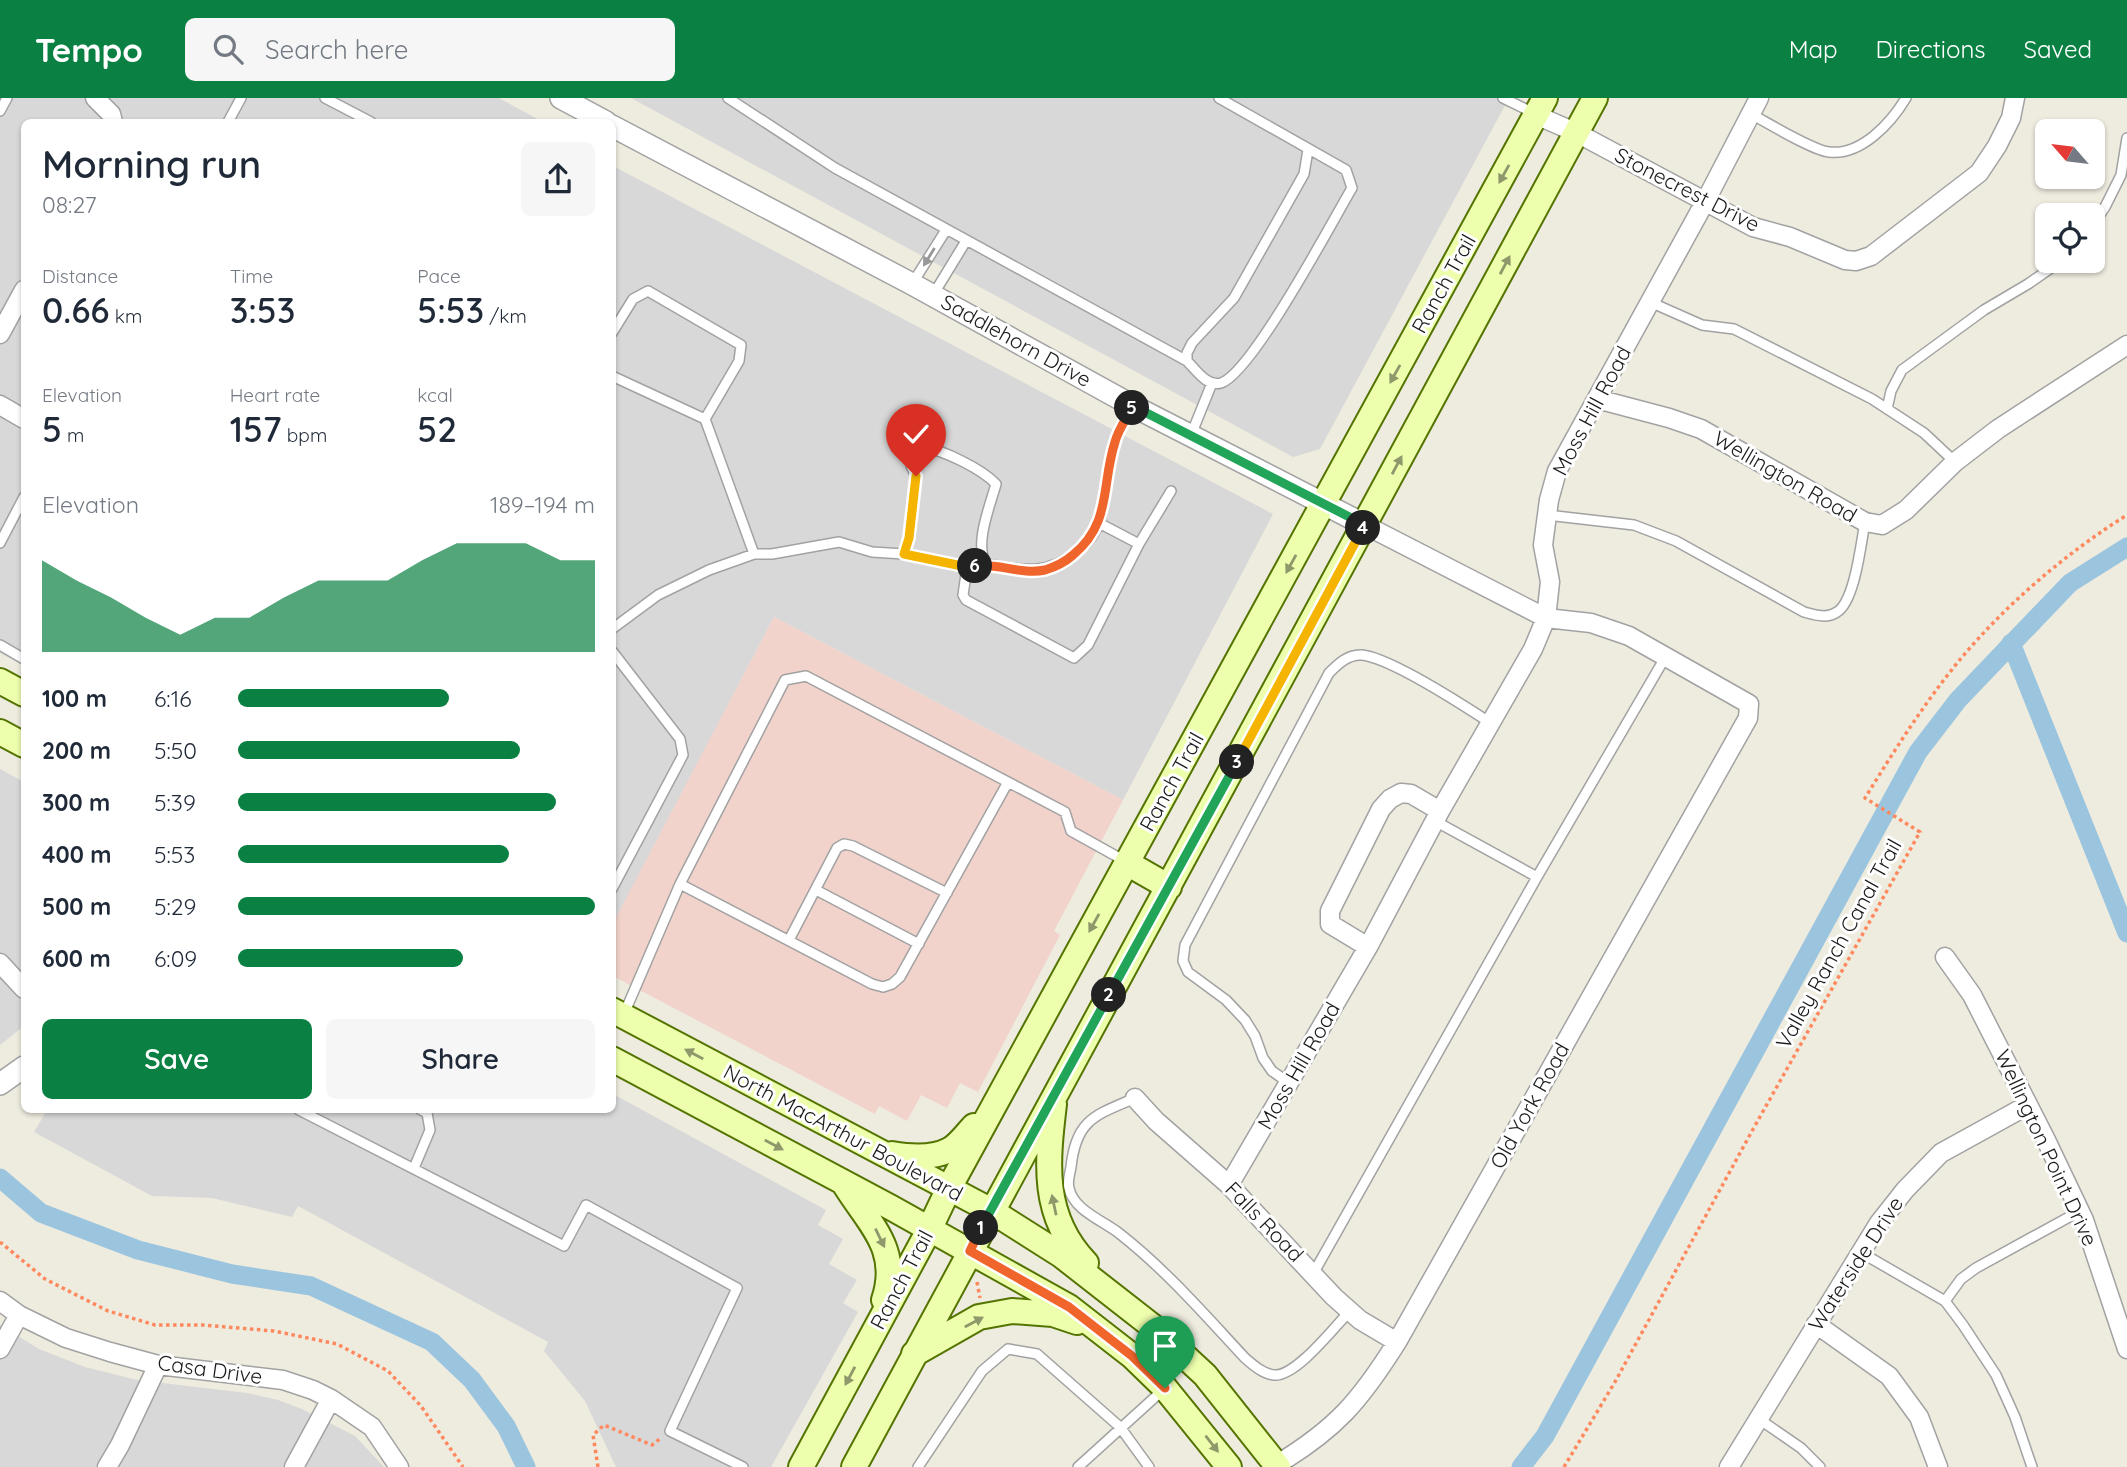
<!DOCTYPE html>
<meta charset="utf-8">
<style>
body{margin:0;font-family:Quicksand,sans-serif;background:#f6f6f7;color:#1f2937;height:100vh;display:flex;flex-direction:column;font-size:26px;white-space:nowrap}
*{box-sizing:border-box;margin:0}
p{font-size:23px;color:#747a83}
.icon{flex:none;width:38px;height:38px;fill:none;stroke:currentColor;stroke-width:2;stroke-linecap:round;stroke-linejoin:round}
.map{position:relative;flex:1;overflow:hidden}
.side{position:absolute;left:21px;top:21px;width:595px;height:994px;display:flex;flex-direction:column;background:#fff;border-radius:10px;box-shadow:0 2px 5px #0004}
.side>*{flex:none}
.needle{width:46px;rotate:298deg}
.controls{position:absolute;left:2035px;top:21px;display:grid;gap:14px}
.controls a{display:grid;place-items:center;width:70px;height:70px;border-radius:10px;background:#fff;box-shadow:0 2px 5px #0004;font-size:35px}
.pin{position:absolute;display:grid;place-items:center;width:60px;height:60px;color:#fff;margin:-72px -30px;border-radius:50% 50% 50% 0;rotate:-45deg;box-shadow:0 0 7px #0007}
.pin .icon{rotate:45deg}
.km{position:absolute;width:35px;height:35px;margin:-18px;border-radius:50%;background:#222;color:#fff;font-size:19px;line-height:35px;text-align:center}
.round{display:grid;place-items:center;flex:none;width:74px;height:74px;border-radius:10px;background:#f6f6f7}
.overview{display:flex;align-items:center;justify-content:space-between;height:119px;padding:0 21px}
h1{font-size:38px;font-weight:600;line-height:52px}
.metrics{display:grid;grid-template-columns:repeat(3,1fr);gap:10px;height:119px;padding:7px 21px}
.metrics div{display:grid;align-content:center}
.metrics b{font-size:35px;font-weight:600}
.metrics small{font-size:19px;font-weight:400}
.metrics p{font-size:19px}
.chart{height:196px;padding:14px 21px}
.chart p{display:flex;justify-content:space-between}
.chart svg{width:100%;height:126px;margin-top:7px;fill:#0b8043;opacity:.7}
.button{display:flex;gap:14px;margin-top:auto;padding:14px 21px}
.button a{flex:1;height:80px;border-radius:10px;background:#0b8043;color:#fff;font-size:28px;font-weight:600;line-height:80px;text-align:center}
.button a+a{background:#f6f6f7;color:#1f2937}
ul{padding:0 21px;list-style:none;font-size:23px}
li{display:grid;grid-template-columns:112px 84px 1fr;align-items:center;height:52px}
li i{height:18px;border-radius:9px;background:#0b8043}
header{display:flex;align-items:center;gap:42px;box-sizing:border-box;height:98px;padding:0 35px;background:#0b8043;color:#fff}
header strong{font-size:33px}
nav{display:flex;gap:38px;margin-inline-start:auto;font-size:24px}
.search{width:490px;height:63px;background:#f6f6f7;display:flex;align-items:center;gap:18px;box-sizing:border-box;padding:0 24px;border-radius:10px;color:#747a83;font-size:26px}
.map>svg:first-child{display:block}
</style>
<header>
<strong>Tempo</strong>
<div class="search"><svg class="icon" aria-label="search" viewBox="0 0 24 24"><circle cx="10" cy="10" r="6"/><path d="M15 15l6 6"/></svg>Search here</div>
<nav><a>Map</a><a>Directions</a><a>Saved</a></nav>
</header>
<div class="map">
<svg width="2127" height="1369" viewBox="0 0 2127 1369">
<rect width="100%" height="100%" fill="#eeebdf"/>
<path fill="#d9d8d8" d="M 0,0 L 499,0 L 534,19 L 540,24 L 24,24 L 24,568 L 0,555 Z
M 631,0 L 1509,0 L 1320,351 L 1293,359 Z
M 613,68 L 1273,416 L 1123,702 L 774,519 L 613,827 Z
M 0,671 L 24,684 L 24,928 L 0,947 Z
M 613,996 L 826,1112 L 818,1127 L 843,1141 L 829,1166 L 857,1182 L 843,1205 L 858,1214 L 771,1369 L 616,1369 L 585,1303 L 544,1253 L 548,1244 L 298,1108 L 292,1119 L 212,1100 L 152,1098 L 34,1034 L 47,1012 L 612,1012 Z
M 0,1227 L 39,1251 L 85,1269 L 137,1282 L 247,1295 L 278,1302 L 302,1311 L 355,1338 L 384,1369 L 0,1369 Z"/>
<path fill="#f1d3cc" d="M 774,519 L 1123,702 L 1054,833 L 1060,837 L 978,994 L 960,985 L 947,1010 L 921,997 L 907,1023 L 879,1008 L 875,1016 L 613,878 L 612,827 Z"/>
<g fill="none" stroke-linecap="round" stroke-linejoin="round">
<path stroke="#9bc5df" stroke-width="19" d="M 2011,545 L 2127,835
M 0,1080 L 41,1115 L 138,1152 L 232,1176 L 311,1188 L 432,1244 L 472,1282 L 506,1328 L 526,1369
M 1521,1369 L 1545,1338 L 1918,654 L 1958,602 L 2070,485 L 2127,449"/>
<g stroke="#a2a2a2" stroke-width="12">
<path id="service" d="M 325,0 L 371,24
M 728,0 L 835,70 L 1187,263
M 1219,0 L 1346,72 L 1352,90 C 1332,124 1252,275 1221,285 C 1207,289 1196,272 1187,263 L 1187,255 L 1192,245 L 1234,200 L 1304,76 L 1308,52
M 1503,0 L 1536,16
M 0,13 L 7,0
M 1751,16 C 1768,25 1812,52 1829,54 C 1861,58 1891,25 1906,0
M 228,24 L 241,0
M 2093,127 L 2105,109 L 2121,77 L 2127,40
M 912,186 L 946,132
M 933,197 L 966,143
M 1650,204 L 1702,227 L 1734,231 L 1872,301 L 1924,335 L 1955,364
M 612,235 L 633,201 L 648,193 L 741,247 L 739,263 L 705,321 L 754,456
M 612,278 L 705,321
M 1887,311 L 1891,293 L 1902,272 L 1984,212 L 2028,186 L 2061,163
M 1191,337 L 1212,285
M 1547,417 L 1634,427 L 1676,443 L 1804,514 C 1815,517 1827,521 1837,514 C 1855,503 1861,445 1865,424
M 1099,425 L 1139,446
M 0,445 L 24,399
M 904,456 L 910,440 L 916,378 L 911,368 L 917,353 L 923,349 C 943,352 982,371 996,386 C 990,408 974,446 986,466 C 1022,473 1049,477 1078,453 C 1088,445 1096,434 1100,422 C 1107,396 1106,368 1115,342 C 1119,330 1127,319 1133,308
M 967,469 L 963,497 L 966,502 L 1074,560 L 1088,547 L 1139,446 L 1171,393
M 612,531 L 658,497 L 709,472 L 754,456 L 772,456 L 839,444 L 872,454 L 904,456 L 967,469 L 986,466
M 0,547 L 24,561
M 612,553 L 680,641 L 683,657 L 612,791
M 1435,723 L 1537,779
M 680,786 L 872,886 L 883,889 L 892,886 L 900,879 L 1008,684
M 816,792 L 919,846
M 789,842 L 837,750 L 844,746 L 853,748 L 947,795
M 624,916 L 680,786 L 785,582 L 806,578 L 1065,714 L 1071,733 L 1125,763
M 1289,985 L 1272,973 L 1263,960 L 1255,938 L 1245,922 L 1226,902 L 1188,874 L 1183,863 L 1185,847 L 1329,575 C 1338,566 1348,556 1362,557 C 1390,560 1463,607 1489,624
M 1135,1000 C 1096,1017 1076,1021 1071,1069 C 1070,1075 1067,1084 1069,1090 C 1073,1112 1104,1123 1120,1136 C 1166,1172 1205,1217 1245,1260 C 1253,1267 1263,1276 1274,1277 C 1296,1279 1335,1228 1350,1213
M 299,1012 L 564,1148 L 586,1107 L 737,1190 L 670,1333 L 743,1369
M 414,1070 L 430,1032 L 427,1015 L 421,1012
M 1860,1154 L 1945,1203 L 1963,1227 L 1996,1277 L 2015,1319 L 2032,1369
M 1313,1176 L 1537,779 L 1666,558
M 1945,1203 L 1961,1181 L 1976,1170 L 2080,1113
M 1759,1321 L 1801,1350 L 1820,1369
M 918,1369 L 982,1273 L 1008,1251 L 1037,1256 L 1120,1329 L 1149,1369
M 1078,1369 L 1164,1291"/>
</g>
<g stroke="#a2a2a2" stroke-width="21">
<path id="minor" d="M 95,0 L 111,16 L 113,24
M 1536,17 L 1577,35 L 1753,129 L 1790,139 L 1845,162 L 1856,163 L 1871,158 L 1979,75 L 1997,48 L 2011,20 L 2015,0
M 0,236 L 24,192
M 1597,301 L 1669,320 L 1701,331 L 1865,424 L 1882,427 L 1906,412 L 1955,364 L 1998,331 L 2127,247
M 0,307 L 24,321
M 1368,849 L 1330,826 L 1330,813 L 1381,711 L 1390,701 L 1401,695 L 1411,696 L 1440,713
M 1945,859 L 1972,897 L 2046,1042 L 2084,1122 L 2127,1251
M 0,865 L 24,891
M 1135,1000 L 1156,1023 L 1229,1087 L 1334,1199 L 1360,1222 L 1397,1244
M 1229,1087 L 1368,849 L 1440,713 L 1533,551 L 1546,520 L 1550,484 L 1543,447 L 1549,402 L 1557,373 L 1706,102 L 1759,0
M 0,1203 L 19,1217 L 66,1240 L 110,1254 L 158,1267 L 283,1282 L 313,1292 L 331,1301 L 372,1329 L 399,1369
M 1816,1226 L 1889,1278 L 1919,1319 L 1938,1369
M 0,1251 L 19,1217
M 1276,1367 C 1336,1331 1360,1303 1397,1244 L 1748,620 L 1749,606 L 1629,538 L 1591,525 L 1546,520 L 1365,427
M 107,1369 L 120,1347 L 158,1267
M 294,1369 L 331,1301
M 1729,1369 L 1879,1125 L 1905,1092 L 1941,1055 L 2028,1007"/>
</g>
<g stroke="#a2a2a2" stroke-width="24">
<path id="tertiary" d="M 561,0 L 606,24
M 612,28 L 912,186 L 1133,308 L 1365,427
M 0,986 L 24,969"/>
</g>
<g stroke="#547400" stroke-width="28">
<path id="secondary" d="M 0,583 L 24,596
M 0,634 L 24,647
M 1127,765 L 1169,789
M 612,912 L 990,1112 L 1061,1157 L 1152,1228 L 1205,1277 L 1278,1369
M 612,961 L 890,1109 L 1069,1209 L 1132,1258 L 1165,1290 L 1229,1369
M 1054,1006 C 1047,1065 1041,1118 1086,1165
M 892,1056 C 910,1059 932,1061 949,1052 C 958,1048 967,1035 974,1028
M 845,1087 C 869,1126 901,1151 884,1202
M 914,1256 L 979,1219 L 1012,1213 L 1053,1216 L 1077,1224
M 801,1369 L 929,1132 L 949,1090 L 1545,0
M 854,1369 C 1099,912 1350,457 1595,0"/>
</g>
<path stroke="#ff895f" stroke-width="3.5" stroke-dasharray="3.5 3.5" stroke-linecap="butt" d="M 0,1144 L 45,1181 L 108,1213 L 155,1227 L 203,1227 L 274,1233 L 337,1246 L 388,1273 L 421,1308 L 463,1369
M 977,1184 L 980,1200
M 598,1369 L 593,1337 L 604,1327 L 652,1347 L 661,1340
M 1564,1369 L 1615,1284 L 1752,1033 L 1920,734 L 1865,700 C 1894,653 1923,607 1958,564 C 2004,508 2066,455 2127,417"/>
<use href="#service" stroke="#fff" stroke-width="9"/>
<use href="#minor" stroke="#fff" stroke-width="18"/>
<use href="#tertiary" stroke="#fff" stroke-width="21"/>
<use href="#secondary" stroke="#edfead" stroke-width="24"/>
</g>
<defs><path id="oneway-solid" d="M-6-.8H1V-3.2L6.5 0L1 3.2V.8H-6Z" transform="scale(1.75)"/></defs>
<g fill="#8e986b">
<use href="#oneway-solid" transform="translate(1504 76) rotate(119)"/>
<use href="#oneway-solid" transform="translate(1505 167) rotate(-62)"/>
<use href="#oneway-solid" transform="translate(1395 276) rotate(119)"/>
<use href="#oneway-solid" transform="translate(1397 367) rotate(-62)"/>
<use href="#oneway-solid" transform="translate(1291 466) rotate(119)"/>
<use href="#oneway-solid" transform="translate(1094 825) rotate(119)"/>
<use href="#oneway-solid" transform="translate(694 956) rotate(-152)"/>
<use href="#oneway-solid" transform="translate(774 1047) rotate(28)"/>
<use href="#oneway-solid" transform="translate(1054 1107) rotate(-102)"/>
<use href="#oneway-solid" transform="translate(880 1140) rotate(64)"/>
<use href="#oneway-solid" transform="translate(974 1224) rotate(-28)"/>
<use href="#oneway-solid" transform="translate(850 1278) rotate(118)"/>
<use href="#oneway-solid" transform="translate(1212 1346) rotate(52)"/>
</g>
<use fill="#989898" href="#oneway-solid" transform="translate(929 159) rotate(122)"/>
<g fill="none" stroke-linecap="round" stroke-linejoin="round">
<g stroke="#fff" stroke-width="14">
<path id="split-1" d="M 981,1130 L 970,1153 L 1069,1209 L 1132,1258 L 1165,1290"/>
</g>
<g stroke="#fff" stroke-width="14">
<path id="split-2" d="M 981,1130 L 1109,897"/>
</g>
<g stroke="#fff" stroke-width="14">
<path id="split-3" d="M 1109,897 L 1237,664"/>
</g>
<g stroke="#fff" stroke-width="14">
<path id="split-4" d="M 1237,664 L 1363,430"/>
</g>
<g stroke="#fff" stroke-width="14">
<path id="split-5" d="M 1132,310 L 1133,308 L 1365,427 L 1363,430"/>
</g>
<g stroke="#fff" stroke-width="14">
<path id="split-6" d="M 975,468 C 998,465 1022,477 1045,472 C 1055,469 1065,464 1073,457 C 1112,425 1101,387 1115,344 C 1118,332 1126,321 1132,310"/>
</g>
<g stroke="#fff" stroke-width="14">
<path id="split-7" d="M 916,378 L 909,440 L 904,456 L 967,469 L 975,468"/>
</g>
<use href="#split-1" stroke="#f0652b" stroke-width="9"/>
<use href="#split-2" stroke="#22a559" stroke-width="9"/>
<use href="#split-3" stroke="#22a559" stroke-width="9"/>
<use href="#split-4" stroke="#f5b400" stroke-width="9"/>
<use href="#split-5" stroke="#22a559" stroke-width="9"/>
<use href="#split-6" stroke="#f0652b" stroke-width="9"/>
<use href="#split-7" stroke="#f5b400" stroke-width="9"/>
</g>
<g text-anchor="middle" stroke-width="6" stroke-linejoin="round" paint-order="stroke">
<g font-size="21" fill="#1b1b1b" stroke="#fff">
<text transform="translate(1687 92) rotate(27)" y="7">Stonecrest Drive</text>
<text transform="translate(1444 186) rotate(-61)" y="7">Ranch Trail</text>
<text transform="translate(1016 243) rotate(29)" y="7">Saddlehorn Drive</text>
<text transform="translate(1592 313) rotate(-62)" y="7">Moss Hill Road</text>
<text transform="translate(1785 379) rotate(30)" y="7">Wellington Road</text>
<text transform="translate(1172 684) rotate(-61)" y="7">Ranch Trail</text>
<text transform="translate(1839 846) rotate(-61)" y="7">Valley Ranch Canal Trail</text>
<text transform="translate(1299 968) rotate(-60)" y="7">Moss Hill Road</text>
<text transform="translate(1530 1008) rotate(-61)" y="7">Old York Road</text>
<text transform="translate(843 1035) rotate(28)" y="7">North MacArthur Boulevard</text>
<text transform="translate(2046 1050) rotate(65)" y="7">Wellington Point Drive</text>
<text transform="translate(1264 1124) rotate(46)" y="7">Falls Road</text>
<text transform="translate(1856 1166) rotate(-57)" y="7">Waterside Drive</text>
<text transform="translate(902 1182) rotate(-62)" y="7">Ranch Trail</text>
<text transform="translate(210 1272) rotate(8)" y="7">Casa Drive</text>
</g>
</g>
</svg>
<div class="controls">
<a><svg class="needle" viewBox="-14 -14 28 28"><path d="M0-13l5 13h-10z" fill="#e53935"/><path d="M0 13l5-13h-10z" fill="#747a83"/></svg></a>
<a><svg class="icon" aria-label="locate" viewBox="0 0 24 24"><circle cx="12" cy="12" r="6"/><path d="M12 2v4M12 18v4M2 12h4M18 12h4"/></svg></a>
</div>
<div class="pin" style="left:1165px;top:1290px;background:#1e9e55"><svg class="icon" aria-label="arrive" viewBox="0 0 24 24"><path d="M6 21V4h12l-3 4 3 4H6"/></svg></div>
<div class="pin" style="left:916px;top:378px;background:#d93025"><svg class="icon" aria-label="check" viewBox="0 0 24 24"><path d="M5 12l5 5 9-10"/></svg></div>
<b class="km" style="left:981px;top:1130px">1</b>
<b class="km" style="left:1109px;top:897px">2</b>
<b class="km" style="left:1237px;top:664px">3</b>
<b class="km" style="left:1363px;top:430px">4</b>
<b class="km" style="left:1132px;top:310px">5</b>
<b class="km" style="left:975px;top:468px">6</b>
<section class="side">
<div class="overview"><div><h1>Morning run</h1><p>08:27</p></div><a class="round"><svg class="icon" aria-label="share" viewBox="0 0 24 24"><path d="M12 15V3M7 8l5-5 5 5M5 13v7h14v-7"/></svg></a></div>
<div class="metrics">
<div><p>Distance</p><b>0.66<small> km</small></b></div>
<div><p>Time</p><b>3:53</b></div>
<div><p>Pace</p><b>5:53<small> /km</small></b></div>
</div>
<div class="metrics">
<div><p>Elevation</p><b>5<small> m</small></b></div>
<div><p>Heart rate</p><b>157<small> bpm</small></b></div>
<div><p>kcal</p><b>52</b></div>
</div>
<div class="chart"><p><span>Elevation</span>189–194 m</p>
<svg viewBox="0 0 160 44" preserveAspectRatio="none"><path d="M0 44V12L10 19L20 25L30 32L40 38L50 32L60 32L70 25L80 19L90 19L100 19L110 12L120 6L130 6L140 6L150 12L160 12V44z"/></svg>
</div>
<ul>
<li><b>100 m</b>6:16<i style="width:59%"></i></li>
<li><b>200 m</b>5:50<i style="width:79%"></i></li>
<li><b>300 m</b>5:39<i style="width:89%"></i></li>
<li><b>400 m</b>5:53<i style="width:76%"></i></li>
<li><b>500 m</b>5:29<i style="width:100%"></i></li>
<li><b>600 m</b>6:09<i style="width:63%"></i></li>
</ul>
<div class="button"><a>Save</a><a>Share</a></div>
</section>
</div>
